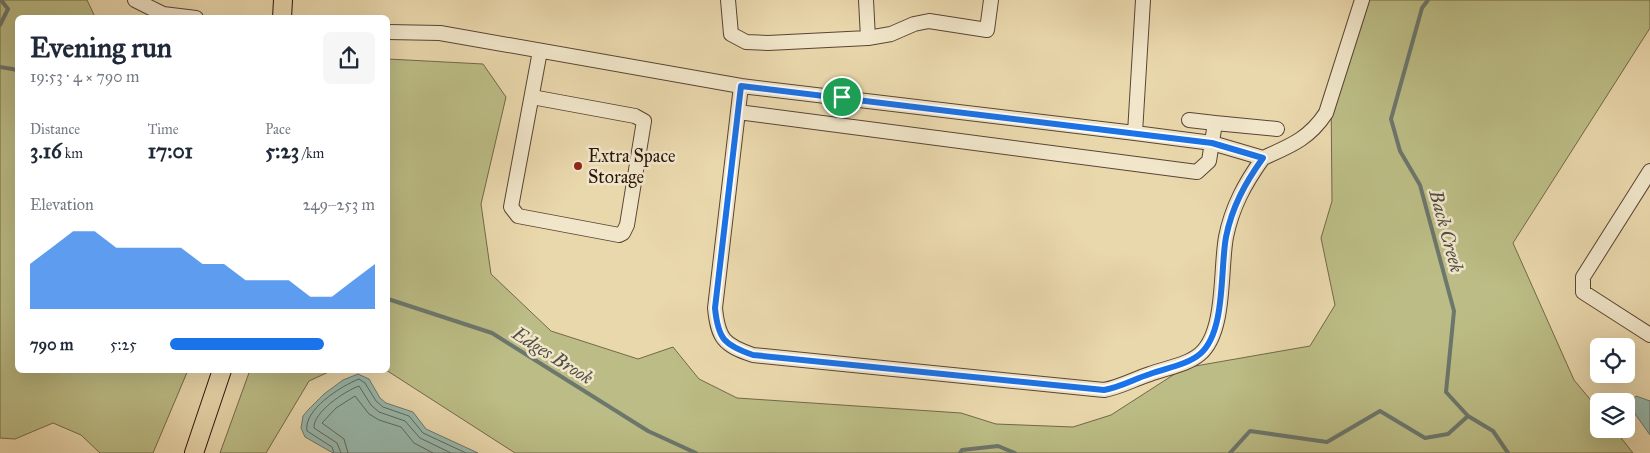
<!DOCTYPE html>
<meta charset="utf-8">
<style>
body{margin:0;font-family:"IM FELL Great Primer",serif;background:#f6f6f7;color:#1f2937;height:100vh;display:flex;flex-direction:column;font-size:19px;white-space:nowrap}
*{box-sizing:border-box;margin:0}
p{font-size:16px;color:#747a83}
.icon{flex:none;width:28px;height:28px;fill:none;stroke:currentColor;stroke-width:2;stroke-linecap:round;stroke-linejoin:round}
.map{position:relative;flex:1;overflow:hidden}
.details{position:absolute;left:15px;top:15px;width:375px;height:358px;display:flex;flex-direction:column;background:#fff;border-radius:8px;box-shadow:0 5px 20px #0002}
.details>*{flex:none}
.fabs{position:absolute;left:1590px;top:338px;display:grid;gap:10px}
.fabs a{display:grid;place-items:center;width:45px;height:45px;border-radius:8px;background:#fff;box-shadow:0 5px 20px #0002;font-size:25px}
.pin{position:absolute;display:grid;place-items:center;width:42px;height:42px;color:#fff;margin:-21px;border:2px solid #fff;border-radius:50%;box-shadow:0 1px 5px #0007}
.round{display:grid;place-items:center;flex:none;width:52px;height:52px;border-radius:8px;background:#f6f6f7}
.headline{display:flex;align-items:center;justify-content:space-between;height:85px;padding:0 15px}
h1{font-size:28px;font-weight:700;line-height:38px}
.stats{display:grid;grid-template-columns:repeat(3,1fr);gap:8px;height:85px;padding:5px 15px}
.stats div{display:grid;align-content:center}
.stats b{font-size:21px;font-weight:700}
.stats small{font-size:14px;font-weight:400}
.stats p{font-size:14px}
.chart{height:140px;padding:10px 15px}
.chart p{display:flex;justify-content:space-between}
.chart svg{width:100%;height:90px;margin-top:5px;fill:#1a73e8;opacity:.7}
ul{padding:0 15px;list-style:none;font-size:16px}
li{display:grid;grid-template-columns:80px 60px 1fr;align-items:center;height:38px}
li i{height:12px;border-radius:6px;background:#1a73e8}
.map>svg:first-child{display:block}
</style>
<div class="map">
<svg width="1650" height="453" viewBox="0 0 1650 453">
<rect width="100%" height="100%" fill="#ead8ad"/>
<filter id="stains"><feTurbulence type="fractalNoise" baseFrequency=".004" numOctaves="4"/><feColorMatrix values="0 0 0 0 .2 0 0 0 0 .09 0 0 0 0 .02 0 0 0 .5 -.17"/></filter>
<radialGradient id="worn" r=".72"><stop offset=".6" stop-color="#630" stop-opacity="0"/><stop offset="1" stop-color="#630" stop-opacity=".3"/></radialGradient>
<path fill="#bcbd86" stroke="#726849" d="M 0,0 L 87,0 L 95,17 L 18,18 L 18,370 L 188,370 L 153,453 L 100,453 L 81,435 L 53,423 L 15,439 L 0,438 Z
M 1367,0 L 1650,0 L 1650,28 L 1513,243 L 1574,380 L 1599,410 L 1599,429 L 1614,429 L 1633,453 L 515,453 L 386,370 L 388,59 L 483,64 L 506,97 L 481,204 L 491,274 L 551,331 L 638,359 L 673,347 L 699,379 L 737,398 L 961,413 L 996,424 L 1073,427 L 1111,415 L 1184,368 L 1310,346 L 1335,305 L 1321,238 L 1332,201 L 1331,93 Z
M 250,370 L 333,370 L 309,381 L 266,453 L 220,453 Z"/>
<path fill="#98b9ae" stroke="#6c776d" d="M 358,374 L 369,379 L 380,398 L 386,403 L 413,412 L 426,429 L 478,453 L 333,453 L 305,437 L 301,428 L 303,416 L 308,410 L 324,394 L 343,380 Z
M 1636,396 L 1650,401 L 1650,435 L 1633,411 L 1631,403 Z"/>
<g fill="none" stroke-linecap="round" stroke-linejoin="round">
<path stroke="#60665d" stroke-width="1" d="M 334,453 L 332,447 L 307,431 C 303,410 341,386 359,379 L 365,383 L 376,401 L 383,407 L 409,416 L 423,433 L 466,453
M 341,453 L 337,443 L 314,428 C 313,412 345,391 359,386 L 371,405 L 379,412 L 405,421 L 420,438 L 451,453
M 348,453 L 344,439 L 322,423 L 336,408 L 355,396 L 369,414 L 379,420 L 401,427 L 414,443 L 433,453"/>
<path stroke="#6c776d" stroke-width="4" d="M 1428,0 L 1422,8 L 1391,119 L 1400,151 L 1420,185 L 1454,311 L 1446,392 L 1468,416 L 1493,431 L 1508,453
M 0,25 L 8,9 L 1,0
M 0,67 L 18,70
M 388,299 L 492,333 L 648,431 L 696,453
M 960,453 L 962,450 L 998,446 L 1015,453
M 1230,453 L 1250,431 L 1327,442 L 1380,411 L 1425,438 L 1448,434 L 1468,416"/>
<g stroke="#594534" stroke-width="16">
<path id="minor" d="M 135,0 L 163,14 L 196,18
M 728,0 L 731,34 L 746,42 L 768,43 L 868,38 L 891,34 L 914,24 L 929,21 L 987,30 L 991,0
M 866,0 L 868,38
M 388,32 L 440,33 L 741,86 L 1135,133 L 1143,0
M 741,86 L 715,308 C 718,339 724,345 753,355 L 1104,390 C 1121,387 1134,379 1150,374 C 1166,368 1187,365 1200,354 C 1226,332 1220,269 1226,237 C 1232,207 1245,183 1263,158 L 1212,143 L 1135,133
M 532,97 L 635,116 L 644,121 L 627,225 L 623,233 L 619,235 L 518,216 L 511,207 L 540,51
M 738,112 L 1197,172 L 1209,161 L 1215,123 L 1189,120
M 1215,123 L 1277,129
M 1263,158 C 1290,146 1309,139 1326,113 L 1362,0
M 1650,171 L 1583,277 L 1583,292 L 1650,335"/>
</g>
<g stroke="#29140c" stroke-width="20">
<path id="major" d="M 282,18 L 283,0
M 194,453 L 222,370"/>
</g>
<use href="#minor" stroke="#f1e6ca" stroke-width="14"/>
<use href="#major" stroke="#ead8ad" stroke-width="18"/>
</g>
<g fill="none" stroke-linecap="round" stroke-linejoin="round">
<g stroke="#fff" stroke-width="10">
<path id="route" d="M 741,86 L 1212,143 L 1263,158 C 1245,183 1232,207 1226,237 C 1220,269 1226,332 1200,354 C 1187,365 1166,368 1150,374 C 1134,379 1121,387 1104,390 L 753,355 C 724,345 718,339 715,308 Z"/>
</g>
<use href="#route" stroke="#1a73e8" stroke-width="6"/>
</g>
<circle fill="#8f2418" stroke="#f1e6ca" stroke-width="2" cx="578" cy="166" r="5"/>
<g text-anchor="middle" stroke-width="5" stroke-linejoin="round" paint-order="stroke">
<g font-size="18" fill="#29140c" stroke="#f1e6ca" text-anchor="start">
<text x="588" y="162">Extra Space<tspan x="588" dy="21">Storage</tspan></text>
</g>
<g font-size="19" font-style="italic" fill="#504e45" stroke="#f1e6ca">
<text transform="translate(1447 231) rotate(75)" y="7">Back Creek</text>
<text transform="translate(553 355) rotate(32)" y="7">Edges Brook</text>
</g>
</g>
<rect width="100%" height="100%" filter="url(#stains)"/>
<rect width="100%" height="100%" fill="url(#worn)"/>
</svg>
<div class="fabs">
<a><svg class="icon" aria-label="locate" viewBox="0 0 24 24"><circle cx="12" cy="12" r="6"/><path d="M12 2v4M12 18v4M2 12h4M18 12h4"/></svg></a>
<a><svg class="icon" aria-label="layers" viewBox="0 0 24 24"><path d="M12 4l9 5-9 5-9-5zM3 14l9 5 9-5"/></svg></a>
</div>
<div class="pin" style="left:842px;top:97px;background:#1e9e55"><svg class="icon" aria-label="arrive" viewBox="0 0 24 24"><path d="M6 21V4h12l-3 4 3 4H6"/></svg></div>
<section class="details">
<div class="headline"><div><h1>Evening run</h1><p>19:53 · 4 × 790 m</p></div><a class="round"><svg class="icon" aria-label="share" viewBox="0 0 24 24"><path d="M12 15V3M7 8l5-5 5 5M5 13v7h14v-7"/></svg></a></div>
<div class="stats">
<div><p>Distance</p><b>3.16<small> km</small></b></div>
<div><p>Time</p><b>17:01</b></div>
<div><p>Pace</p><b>5:23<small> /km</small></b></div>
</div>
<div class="chart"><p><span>Elevation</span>249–253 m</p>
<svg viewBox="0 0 160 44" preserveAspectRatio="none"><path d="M0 44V22L10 14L20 6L30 6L40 14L50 14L60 14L70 14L80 22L90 22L100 30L110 30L120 30L130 38L140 38L150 30L160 22V44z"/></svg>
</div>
<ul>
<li><b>790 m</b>5:25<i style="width:75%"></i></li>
</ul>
</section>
</div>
